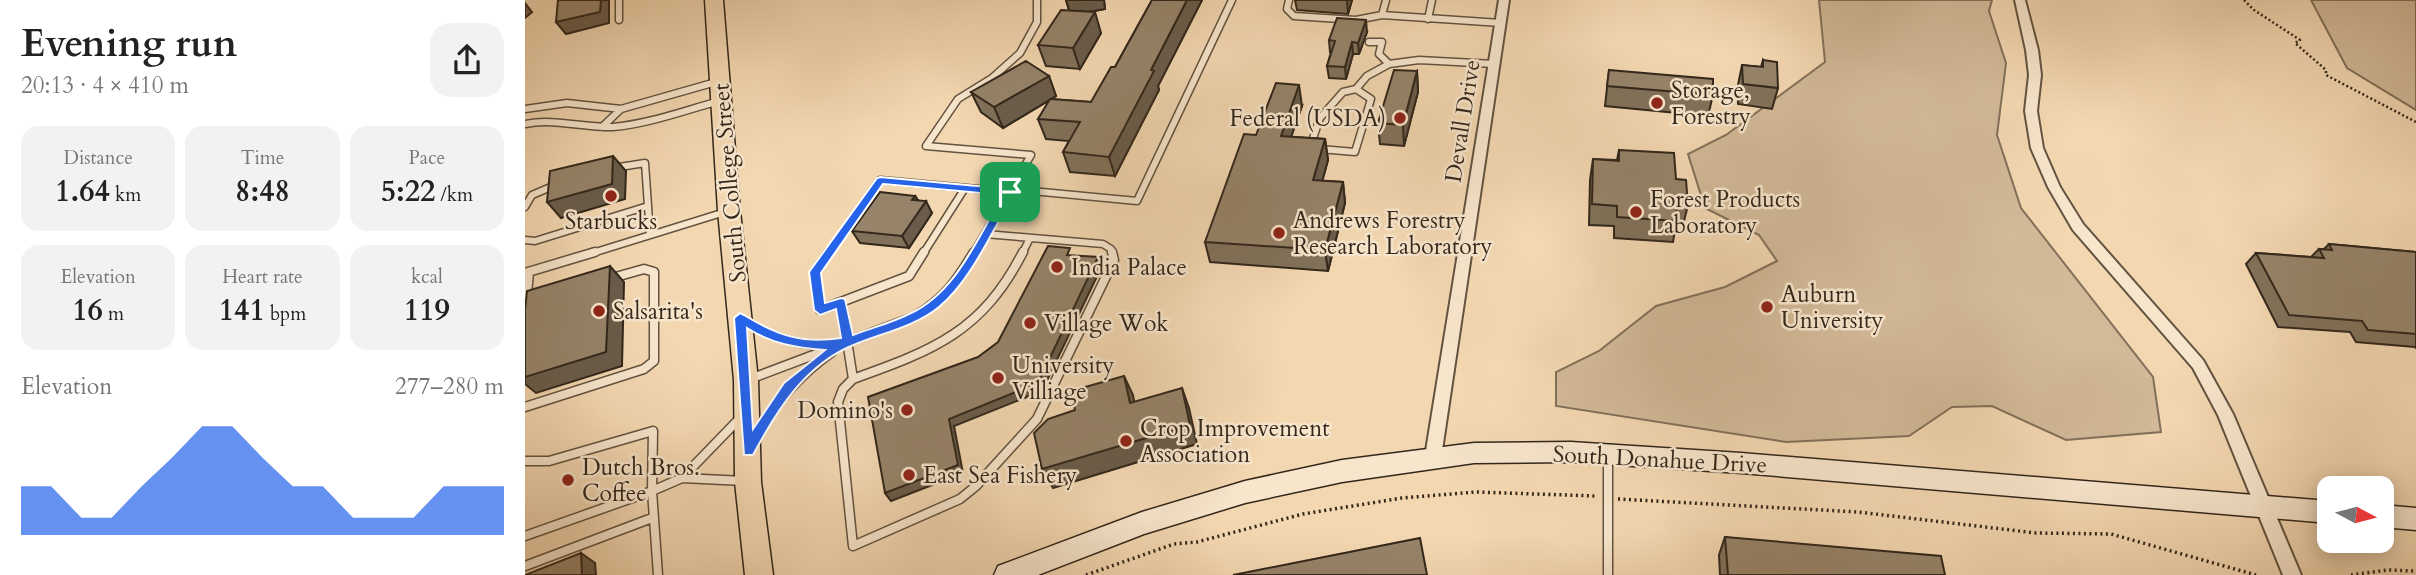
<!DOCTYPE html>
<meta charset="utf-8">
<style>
body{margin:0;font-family:Cardo,serif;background:#f2f2f2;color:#222;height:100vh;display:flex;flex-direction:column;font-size:26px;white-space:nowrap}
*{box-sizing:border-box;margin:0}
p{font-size:23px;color:#767676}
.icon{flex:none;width:38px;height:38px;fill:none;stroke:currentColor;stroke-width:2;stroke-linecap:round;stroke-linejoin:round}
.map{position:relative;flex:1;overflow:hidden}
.panel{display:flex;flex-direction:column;background:#fff;width:525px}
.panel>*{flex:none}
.needle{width:46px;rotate:97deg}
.controls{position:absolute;left:1792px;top:476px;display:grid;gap:14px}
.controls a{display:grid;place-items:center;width:77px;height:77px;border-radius:14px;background:#fff;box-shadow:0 4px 18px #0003;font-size:35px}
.pin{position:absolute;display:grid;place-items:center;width:60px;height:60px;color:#fff;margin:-30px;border-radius:14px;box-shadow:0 4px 10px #0006}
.round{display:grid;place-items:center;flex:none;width:74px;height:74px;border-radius:21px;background:#f2f2f2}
.overview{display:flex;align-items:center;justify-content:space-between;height:119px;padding:0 21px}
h1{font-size:38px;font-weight:700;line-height:52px}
.metrics{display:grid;grid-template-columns:repeat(3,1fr);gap:10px;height:119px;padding:7px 21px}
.metrics div{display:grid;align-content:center;border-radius:18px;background:#f2f2f2;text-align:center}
.metrics b{font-size:30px;font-weight:700}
.metrics small{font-size:19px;font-weight:400}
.metrics p{font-size:19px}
.chart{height:196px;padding:14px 21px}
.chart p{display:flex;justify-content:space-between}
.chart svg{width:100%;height:126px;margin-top:7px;fill:#2563eb;opacity:.7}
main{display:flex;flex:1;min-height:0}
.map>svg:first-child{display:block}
</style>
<main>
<section class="panel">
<div class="overview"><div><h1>Evening run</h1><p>20:13 · 4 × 410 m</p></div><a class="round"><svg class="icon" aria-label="share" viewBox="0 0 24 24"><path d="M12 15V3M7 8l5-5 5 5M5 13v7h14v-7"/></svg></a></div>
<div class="metrics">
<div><p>Distance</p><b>1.64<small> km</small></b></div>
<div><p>Time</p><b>8:48</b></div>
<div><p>Pace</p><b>5:22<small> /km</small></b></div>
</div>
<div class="metrics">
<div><p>Elevation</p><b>16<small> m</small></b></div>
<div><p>Heart rate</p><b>141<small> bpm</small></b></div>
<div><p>kcal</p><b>119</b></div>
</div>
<div class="chart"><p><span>Elevation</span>277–280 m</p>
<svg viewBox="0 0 160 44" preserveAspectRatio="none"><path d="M0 44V27L10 27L20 38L30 38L40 27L50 17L60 6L70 6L80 17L90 27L100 27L110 38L120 38L130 38L140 27L150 27L160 27V44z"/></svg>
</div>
</section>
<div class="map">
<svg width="1891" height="575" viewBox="0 0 1891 575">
<rect width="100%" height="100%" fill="#f3d7b1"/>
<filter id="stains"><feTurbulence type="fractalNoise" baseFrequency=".00286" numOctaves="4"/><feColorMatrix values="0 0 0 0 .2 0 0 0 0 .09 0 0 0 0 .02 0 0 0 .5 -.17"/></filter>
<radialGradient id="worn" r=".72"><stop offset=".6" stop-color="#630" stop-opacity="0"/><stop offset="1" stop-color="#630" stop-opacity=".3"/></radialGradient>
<path fill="#d2b998" stroke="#82705a" stroke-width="2" d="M 1294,0 L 1467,0 L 1464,11 L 1481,63 L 1472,135 L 1496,208 L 1628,377 L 1636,432 L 1541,440 L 1467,406 L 1427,407 L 1384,436 L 1261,442 L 1031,406 L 1031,372 L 1074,351 L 1131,306 L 1200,287 L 1252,261 L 1234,235 L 1180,208 L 1163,154 L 1201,135 L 1300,62 Z
M 1786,0 L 1891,0 L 1891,110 L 1822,68 Z"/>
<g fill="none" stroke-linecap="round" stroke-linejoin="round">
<g stroke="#625340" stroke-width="9">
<path id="lane-far1" d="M 94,0 L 94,20
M 764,0 L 762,9 L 769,16 L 831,20 L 857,15 L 976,23
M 857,15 L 861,0
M 903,19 L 907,0
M 844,42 L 857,42 L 854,54 L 864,64
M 0,109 L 42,103 L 96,109 L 191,82
M 0,124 C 30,118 58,128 88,127 C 124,124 160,110 195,101
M 77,127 L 96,109
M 785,147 L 795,118 L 818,92 L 831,89 L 842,76 L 864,64 L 894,60 L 969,64
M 795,149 L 830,152 L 846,99 L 831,89
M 88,168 L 120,163 L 125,235
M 486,189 L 612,201 L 707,0
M 0,207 L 7,195 L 33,184
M 460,234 L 578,244 L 586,249 L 587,254
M 0,240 L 10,241 L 123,206
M 64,254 L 200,212
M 303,254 L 355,180 L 485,192
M 398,254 L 440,188
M 448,254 L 506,155 L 401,146 L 433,99 L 467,78 L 495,53 L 512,22 L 512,0
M 497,254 L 505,238"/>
</g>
<g stroke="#625340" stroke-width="11">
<path id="lane" d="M 304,252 L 290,272 L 295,310 L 384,276 L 399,252
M 0,273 L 70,252
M 316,302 L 328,379 C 409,350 457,332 498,252
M 0,318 L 4,272
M 221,322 C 249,339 276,347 309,344
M 225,379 L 389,317 C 420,298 431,282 449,252
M 328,379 L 318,389 L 313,402 L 328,546 L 435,499 L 451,486 L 512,419 L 589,260 L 587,252
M 0,407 L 119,369 L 129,361 L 129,272 L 119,269 L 87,278
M 230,438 C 250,403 274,375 307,352
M 1083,456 L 1083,575
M 0,461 L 24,461 L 128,431 L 127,491 L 0,536
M 157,478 L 219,481
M 0,566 L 127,518
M 133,575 L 127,491 L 157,478 L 216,417"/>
</g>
<g stroke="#625340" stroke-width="4">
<path id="street" d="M 974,0 L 984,0 L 916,457 L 914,462 L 908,464 L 902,462 L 900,457 Z
M 1490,0 L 1500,0 L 1513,50 L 1516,75 L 1512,111 L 1518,148 L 1535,187 L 1558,224 L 1678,360 L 1708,414 L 1776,575 L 1758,575 L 1693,415 L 1668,368 L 1548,230 L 1523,187 L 1506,148 L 1500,111 L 1504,75 L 1501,50 Z"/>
</g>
<g stroke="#32271b" stroke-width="3">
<path id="secondary" d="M 1046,442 L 1216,453 L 1804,501 L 1804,523 L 1216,473 L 1046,462 L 949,463 L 817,482 L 720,503 L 619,534 L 513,575 L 469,575 L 473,566 L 617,512 L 720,481 L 817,460 L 949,443 Z
M 1857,505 L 1891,508 L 1891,530 L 1857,527 Z"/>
</g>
<g stroke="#32271b" stroke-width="3">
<path id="primary" d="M 180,0 L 198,0 L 215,211 L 233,380 L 236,482 L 248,575 L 220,575 L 210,482 L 209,380 L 193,211 Z"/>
</g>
<path stroke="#32271b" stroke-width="2.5" stroke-dasharray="2 2.5" stroke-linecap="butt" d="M 1719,0 L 1729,10 L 1775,40 L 1770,43 L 1801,70 L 1801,75 L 1891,122"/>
<path stroke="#32271b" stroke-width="3.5" stroke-dasharray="2 3.5" stroke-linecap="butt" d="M 1093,499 L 1333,512 L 1511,533 L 1586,534 L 1731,575
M 561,575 L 649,544 L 672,542 L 778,514 L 877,498 L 951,492 L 1070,496
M 1826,575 L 1863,570 L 1891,571"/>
<use href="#lane-far1" stroke="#f7e5cc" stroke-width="6"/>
<use href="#lane" stroke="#f7e5cc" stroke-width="8"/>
<use href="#street" fill="#f7e5cc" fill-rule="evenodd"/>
<use href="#secondary" fill="#f7e5cc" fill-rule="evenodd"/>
<use href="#primary" fill="#f3d7b1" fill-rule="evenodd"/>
</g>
<path fill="#81715a" stroke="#32271b" stroke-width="2" d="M 541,0 L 579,0 L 580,9 L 564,12 L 576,33 L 555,69 L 521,66 L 513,45 L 544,11 Z
M 627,0 L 677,0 L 633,86 L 634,90 L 590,176 L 545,172 L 538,152 L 544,141 L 521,139 L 513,119 L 525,100 L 478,128 L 456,112 L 446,92 L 524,76 L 531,96 L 526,99 L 566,102 L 590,67 Z
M 770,0 L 827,0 L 823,14 L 772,10 Z
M 842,32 L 834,54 L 828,54 L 821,79 L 804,78 L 802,66 L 806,52 L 805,52 L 804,40 Z
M 1238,60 L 1253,88 L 1247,109 L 1213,104 L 1213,85 L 1217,65 L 1236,67 Z
M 1084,70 L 1188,95 L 1183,116 L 1080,106 Z
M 892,71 L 893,92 L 879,146 L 855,144 L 853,123 Z
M 777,106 L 766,137 L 800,139 L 803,160 L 797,181 L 818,182 L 820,203 L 803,271 L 685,262 L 680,242 L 731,135 Z
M 1094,150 L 1151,179 L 1163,205 L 1158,225 L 1151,225 L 1148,242 L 1089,238 L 1089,226 L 1064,225 L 1065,180 L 1068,159 L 1092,160 Z
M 390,196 L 393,200 L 407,213 L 384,248 L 335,243 L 327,231 Z
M 1804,244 L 1891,252 L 1891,348 L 1890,347 L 1831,342 L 1825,332 L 1753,327 L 1721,264 L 1731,253 L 1786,257 L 1794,249 L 1799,249 Z
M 1200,537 L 1420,575 L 1195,575 L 1194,555 Z"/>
<path fill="#695c4a" stroke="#32271b" stroke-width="2" d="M 76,0 L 84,0 L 84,23 L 41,34 L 31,22 Z
M 541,0 L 579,0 L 580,9 L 546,15 Z
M 662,0 L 677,0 L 633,86 L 634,90 L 590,176 L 584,157 L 626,70 Z
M 822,0 L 827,0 L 823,14 Z
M 0,3 L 7,12 L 0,18 Z
M 570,12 L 576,33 L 555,69 L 548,48 Z
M 841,20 L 842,32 L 834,54 L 833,43 Z
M 827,42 L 828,54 L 821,79 L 820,67 Z
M 892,71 L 893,92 L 879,146 L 878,125 Z
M 524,76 L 531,96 L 478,128 L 469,107 Z
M 774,85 L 777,106 L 759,157 L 756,136 Z
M 800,139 L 803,160 L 792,201 L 788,180 Z
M 88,156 L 101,171 L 100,199 L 36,218 L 22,202 Z
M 818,182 L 820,203 L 803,271 L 800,250 Z
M 390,196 L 397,207 L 401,201 L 407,213 L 384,248 L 377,236 L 387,200 Z
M 573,257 L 577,266 L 517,391 L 429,426 L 438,473 L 366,501 L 360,493 L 424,419 Z
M 85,266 L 99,282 L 97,366 L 11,393 L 0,384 L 0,377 Z
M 599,376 L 608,395 L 613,422 L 605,403 Z
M 657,388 L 664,408 L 672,444 L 528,488 L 517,469 Z
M 56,553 L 70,563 L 71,575 L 57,575 Z"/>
<path fill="#968369" stroke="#32271b" stroke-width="2" d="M 33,0 L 76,0 L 75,12 L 31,22 Z
M 627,0 L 662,0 L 626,70 L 629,71 L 584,157 L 538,152 L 555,122 L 513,119 L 525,99 L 566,102 L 586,67 L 590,67 Z
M 536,10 L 570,12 L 548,48 L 513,45 Z
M 812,18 L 841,20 L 833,43 L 827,42 L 820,67 L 802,66 L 810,41 L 804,40 Z
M 1238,60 L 1252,62 L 1253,88 L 1218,84 L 1217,65 L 1238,67 Z
M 501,61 L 524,76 L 469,107 L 446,92 Z
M 869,70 L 892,71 L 878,125 L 853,123 Z
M 1084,70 L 1188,79 L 1188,95 L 1082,86 Z
M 751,83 L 774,85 L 756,136 L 800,139 L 788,180 L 818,182 L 800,250 L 680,242 L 719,134 L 731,135 Z
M 1094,150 L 1149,153 L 1151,179 L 1161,180 L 1163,205 L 1151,204 L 1152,221 L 1092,217 L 1092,206 L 1067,204 L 1068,159 L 1094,161 Z
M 88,156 L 87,184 L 22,202 L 25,171 Z
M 355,192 L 390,196 L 387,200 L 401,201 L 377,236 L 327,231 Z
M 1804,244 L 1891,252 L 1891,334 L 1843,330 L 1837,321 L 1764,315 L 1731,253 L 1799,258 L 1794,249 L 1807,250 Z
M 523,246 L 545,248 L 542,255 L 573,257 L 513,383 L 424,419 L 433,465 L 360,493 L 343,397 L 453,357 L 473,342 Z
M 85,266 L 81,352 L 0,377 L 0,310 L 2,291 Z
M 599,376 L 605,403 L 657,388 L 665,425 L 517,469 L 509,433 L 523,419 L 550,410 L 546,391 Z
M 1200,537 L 1416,556 L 1420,575 L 1203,575 Z
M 895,538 L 902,575 L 708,575 Z
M 56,553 L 57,575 L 0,575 Z"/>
<path fill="#2563eb" stroke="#fff" stroke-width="2" fill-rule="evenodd" d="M 355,177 L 485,189 L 490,192 C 468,229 446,281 414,307 C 391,326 358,333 331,344 C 281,363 252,410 228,455 L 219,455 L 209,318 L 215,313 L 219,315 C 252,335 277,344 316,338 L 311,309 L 295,315 L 289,310 L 284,272 L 352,178 ZM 358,184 L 478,195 C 453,237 431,293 384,314 C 366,323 346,328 328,335 L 320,299 L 316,298 L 300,303 L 296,273 ZM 222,328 C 247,344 271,348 300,350 L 259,383 L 228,429 Z"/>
<g fill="#8f2418" stroke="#f7e5cc" stroke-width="2.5">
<circle cx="1132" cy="103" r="7"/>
<circle cx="875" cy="118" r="7"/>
<circle cx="86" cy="196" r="7"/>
<circle cx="1111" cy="212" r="7"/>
<circle cx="754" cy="233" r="7"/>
<circle cx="532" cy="267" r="7"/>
<circle cx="1242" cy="307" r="7"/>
<circle cx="74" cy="311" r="7"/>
<circle cx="505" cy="323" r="7"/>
<circle cx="473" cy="378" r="7"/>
<circle cx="382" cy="410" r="7"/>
<circle cx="601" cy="441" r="7"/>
<circle cx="384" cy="475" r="7"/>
<circle cx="43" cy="480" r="7"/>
</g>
<g text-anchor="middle" stroke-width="5" stroke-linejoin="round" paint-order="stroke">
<g font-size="23" fill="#32271b" stroke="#f7e5cc" text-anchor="start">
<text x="1146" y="98">Storage,<tspan x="1146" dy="26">Forestry</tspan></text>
<text x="861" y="126" text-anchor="end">Federal (USDA)</text>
<text x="1125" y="207">Forest Products<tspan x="1125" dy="26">Laboratory</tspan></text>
<text x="768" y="228">Andrews Forestry<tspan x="768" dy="26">Research Laboratory</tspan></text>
<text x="86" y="229" text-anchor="middle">Starbucks</text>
<text x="546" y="275">India Palace</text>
<text x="1256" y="302">Auburn<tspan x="1256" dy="26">University</tspan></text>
<text x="88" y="319">Salsarita's</text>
<text x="519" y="331">Village Wok</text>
<text x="487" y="373">University<tspan x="487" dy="26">Villiage</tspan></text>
<text x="368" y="418" text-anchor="end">Domino's</text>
<text x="615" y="436">Crop Improvement<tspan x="615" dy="26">Association</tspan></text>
<text x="57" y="475">Dutch Bros.<tspan x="57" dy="26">Coffee</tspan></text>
<text x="398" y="483">East Sea Fishery</text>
</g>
<g font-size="23" fill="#32271b" stroke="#f7e5cc">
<text transform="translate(937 121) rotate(-81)" y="8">Devall Drive</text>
<text transform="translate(204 183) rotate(-95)" y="8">South College Street</text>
<text transform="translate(1135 459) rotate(3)" y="8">South Donahue Drive</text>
</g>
</g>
<rect width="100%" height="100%" filter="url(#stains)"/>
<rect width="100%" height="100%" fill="url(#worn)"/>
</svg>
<div class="controls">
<a><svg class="needle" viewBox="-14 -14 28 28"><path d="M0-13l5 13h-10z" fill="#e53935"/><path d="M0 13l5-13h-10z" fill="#767676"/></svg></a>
</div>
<div class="pin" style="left:485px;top:192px;background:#1e9e55"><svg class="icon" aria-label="arrive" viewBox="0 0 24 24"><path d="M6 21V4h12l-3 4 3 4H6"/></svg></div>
</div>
</main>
